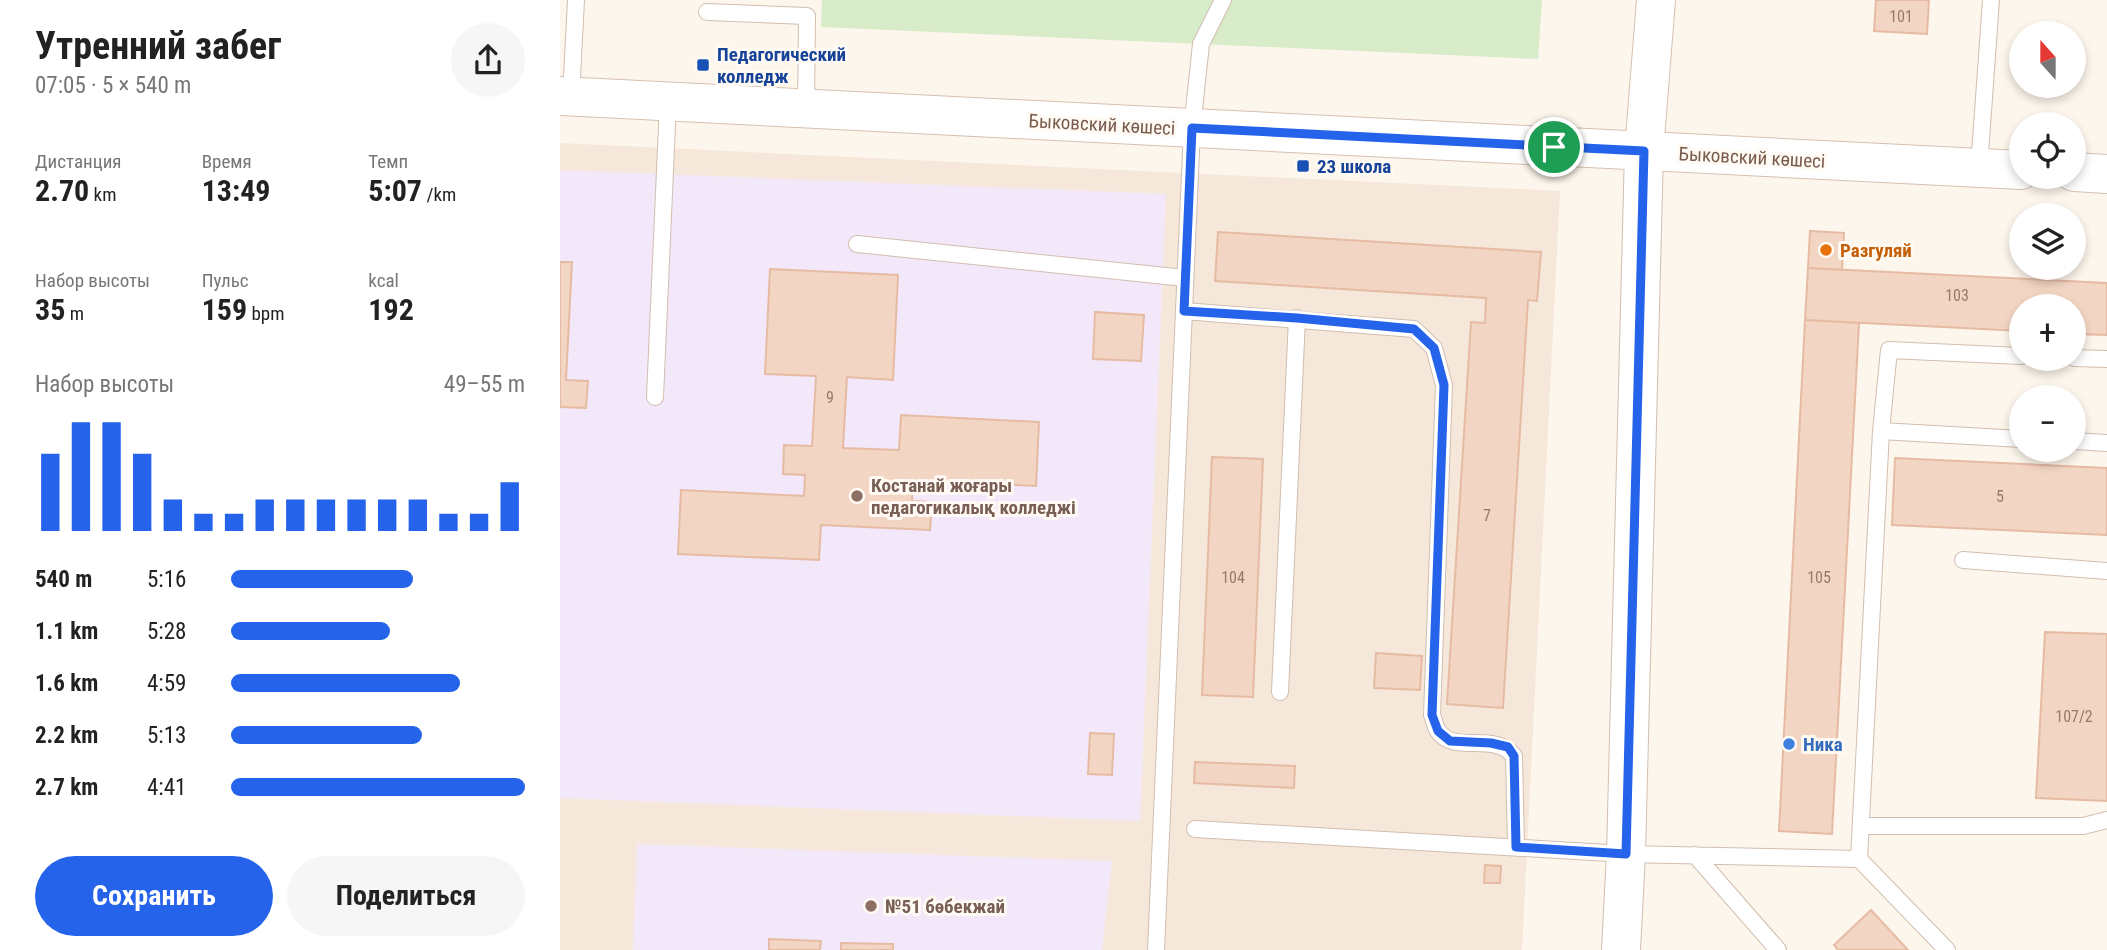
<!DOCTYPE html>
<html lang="ru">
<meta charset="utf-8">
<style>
body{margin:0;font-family:"Roboto Condensed",sans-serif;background:#f6f6f6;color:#222;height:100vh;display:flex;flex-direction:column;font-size:26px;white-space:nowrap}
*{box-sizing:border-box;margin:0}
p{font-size:23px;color:#767676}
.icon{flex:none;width:38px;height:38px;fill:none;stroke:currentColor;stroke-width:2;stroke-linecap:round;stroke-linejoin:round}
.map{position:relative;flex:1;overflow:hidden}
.details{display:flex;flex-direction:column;background:#fff;width:560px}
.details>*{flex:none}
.needle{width:46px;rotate:339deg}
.buttons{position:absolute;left:1449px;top:21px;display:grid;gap:14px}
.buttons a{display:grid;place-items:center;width:77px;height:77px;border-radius:50%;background:#fff;box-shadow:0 4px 10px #0003;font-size:35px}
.pin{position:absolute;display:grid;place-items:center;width:60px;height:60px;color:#fff;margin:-30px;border:4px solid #fff;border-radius:50%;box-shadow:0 2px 7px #0007}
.round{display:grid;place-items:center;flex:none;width:74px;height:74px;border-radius:37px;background:#f6f6f6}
.summary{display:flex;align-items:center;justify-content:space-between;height:119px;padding:0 35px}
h1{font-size:38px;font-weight:700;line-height:52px}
.metrics{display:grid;grid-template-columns:repeat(3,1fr);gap:10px;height:119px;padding:7px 35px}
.metrics div{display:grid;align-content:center}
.metrics b{font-size:30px;font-weight:700}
.metrics small{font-size:19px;font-weight:400}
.metrics p{font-size:19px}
.chart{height:196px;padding:14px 35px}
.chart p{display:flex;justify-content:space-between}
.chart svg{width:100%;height:126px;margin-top:7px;stroke:#2563eb;stroke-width:6}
.cta{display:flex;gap:14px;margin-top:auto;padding:14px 35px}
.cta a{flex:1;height:80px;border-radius:42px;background:#2563eb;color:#fff;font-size:28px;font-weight:700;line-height:80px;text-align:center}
.cta a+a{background:#f6f6f6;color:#222}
ul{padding:0 35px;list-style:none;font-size:23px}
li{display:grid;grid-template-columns:112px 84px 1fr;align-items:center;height:52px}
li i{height:18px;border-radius:9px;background:#2563eb}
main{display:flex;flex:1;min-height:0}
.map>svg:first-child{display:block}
</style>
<main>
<section class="details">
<div class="summary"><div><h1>Утренний забег</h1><p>07:05 · 5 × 540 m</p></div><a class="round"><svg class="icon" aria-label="share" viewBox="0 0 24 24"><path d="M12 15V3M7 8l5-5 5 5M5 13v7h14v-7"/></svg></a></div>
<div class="metrics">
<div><p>Дистанция</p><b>2.70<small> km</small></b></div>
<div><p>Время</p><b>13:49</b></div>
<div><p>Темп</p><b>5:07<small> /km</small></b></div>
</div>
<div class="metrics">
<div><p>Набор высоты</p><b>35<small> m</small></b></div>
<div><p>Пульс</p><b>159<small> bpm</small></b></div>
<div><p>kcal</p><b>192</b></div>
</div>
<div class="chart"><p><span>Набор высоты</span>49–55 m</p>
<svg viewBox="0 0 160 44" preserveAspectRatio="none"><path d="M5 44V17M15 44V6M25 44V6M35 44V17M45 44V33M55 44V38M65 44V38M75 44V33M85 44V33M95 44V33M105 44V33M115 44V33M125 44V33M135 44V38M145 44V38M155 44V27"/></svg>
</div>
<ul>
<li><b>540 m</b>5:16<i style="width:62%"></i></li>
<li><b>1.1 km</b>5:28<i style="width:54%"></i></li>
<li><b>1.6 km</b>4:59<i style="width:78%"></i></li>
<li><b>2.2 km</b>5:13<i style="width:65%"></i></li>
<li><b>2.7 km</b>4:41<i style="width:100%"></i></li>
</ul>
<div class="cta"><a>Сохранить</a><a>Поделиться</a></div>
</section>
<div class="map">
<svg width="1547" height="950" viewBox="0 0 1547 950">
<rect width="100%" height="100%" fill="#fdf6ec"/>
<path fill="#f5e8da" d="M 0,143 L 1000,191 L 962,950 L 0,950 Z"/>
<path fill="#f3e8fa" d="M 0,170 L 606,194 L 580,821 L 0,798 Z
M 77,844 L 552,861 L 542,950 L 73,950 Z"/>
<path fill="#d8ecc9" d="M 262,0 L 982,0 L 978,59 L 261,27 Z"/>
<path fill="#f3d5c3" stroke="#e6bba3" stroke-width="2" d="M 1316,0 L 1369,0 L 1367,34 L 1314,31 Z
M 1250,231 L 1284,233 L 1282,270 L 1248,268 Z
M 658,232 L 981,252 L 977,301 L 968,300 L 943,708 L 887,704 L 911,322 L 925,323 L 926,298 L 655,281 Z
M 0,262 L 12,262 L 6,380 L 28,381 L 26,408 L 0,407 Z
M 1248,268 L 1547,283 L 1547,335 L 1514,334 L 1514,306 L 1461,306 L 1461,331 L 1245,320 Z
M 210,269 L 338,275 L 333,380 L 287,377 L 283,448 L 339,450 L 341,415 L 479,422 L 476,486 L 353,480 L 352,501 L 372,502 L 370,530 L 261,525 L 259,560 L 118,554 L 121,490 L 244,496 L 245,475 L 223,474 L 224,445 L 252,446 L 256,376 L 205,374 Z
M 535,312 L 584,315 L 581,361 L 533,359 Z
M 1245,320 L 1299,323 L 1272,834 L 1219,831 Z
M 652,457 L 703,459 L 693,697 L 642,695 Z
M 1335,458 L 1547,468 L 1547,535 L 1332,525 Z
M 1485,632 L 1547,634 L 1547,801 L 1476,798 Z
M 816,653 L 862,656 L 860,690 L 814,688 Z
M 530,733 L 554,734 L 552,775 L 528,774 Z
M 635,762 L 735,766 L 734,788 L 634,783 Z
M 925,865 L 941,866 L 940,883 L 924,883 Z
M 1311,910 L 1348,950 L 1278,950 L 1274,945 Z
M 209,939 L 261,941 L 260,950 L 209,950 Z
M 281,943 L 333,944 L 333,950 L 281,950 Z"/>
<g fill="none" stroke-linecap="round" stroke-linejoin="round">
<g stroke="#d1beb0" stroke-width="18">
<path id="service" d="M 147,12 L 247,16 L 246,109
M 11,97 L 16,0
M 1419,168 L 1431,0
M 297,244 L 625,278
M 624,311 L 854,329 L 874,348 L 884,385 L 872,715 C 874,719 875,727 878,731 C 894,755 935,731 954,756 L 956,847
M 1514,358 L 1547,359
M 95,397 L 108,102
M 1321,431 L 1461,439
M 1514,441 L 1547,443
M 1403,560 L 1547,571
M 720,692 L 737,318
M 1301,826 L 1523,826 L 1547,820
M 635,829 L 1066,854 L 1299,859 L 1387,950
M 1135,855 L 1218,950
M 1299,859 L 1321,431 L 1329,350 L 1461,356
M 596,950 L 632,128 L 641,44 L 663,0"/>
</g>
<g stroke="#d1beb0" stroke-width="40">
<path id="tertiary" d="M 1061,950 L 1066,854 L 1084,151"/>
</g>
<g stroke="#d6c0b0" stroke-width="40">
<path id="secondary" d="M 0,96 L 1461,170
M 1084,151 L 1096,0
M 1514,172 L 1547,174"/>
</g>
<use href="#service" stroke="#fff" stroke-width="16"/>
<use href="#tertiary" stroke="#fff" stroke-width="38"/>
<use href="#secondary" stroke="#fff" stroke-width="38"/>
</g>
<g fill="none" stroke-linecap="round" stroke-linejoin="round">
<g stroke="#fff" stroke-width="14">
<path id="route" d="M 632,128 L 1084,151 L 1066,854 L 956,847 L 954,756 L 948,747 L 931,743 L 890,741 L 878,731 L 872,715 L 884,385 L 874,348 L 854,329 L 737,318 L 624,311 Z"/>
</g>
<use href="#route" stroke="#2563eb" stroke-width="9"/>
</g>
<g fill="#1a4fb4" stroke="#fffaf3" stroke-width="2.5">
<rect x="136" y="58" width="14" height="14" rx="3.5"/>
<rect x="736" y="159" width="14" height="14" rx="3.5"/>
</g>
<circle fill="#e8710a" stroke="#fffaf3" stroke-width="2.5" cx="1266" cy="250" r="7"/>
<g fill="#8d6e63" stroke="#fffaf3" stroke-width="2.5">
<circle cx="297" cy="496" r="7"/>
<circle cx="311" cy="906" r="7"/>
</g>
<circle fill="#3f7fe0" stroke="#fffaf3" stroke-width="2.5" cx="1229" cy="744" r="7"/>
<g text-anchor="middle" stroke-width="6" stroke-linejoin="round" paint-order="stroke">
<g font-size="16" fill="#987a6a">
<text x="1341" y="22">101</text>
<text x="1397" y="301">103</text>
<text x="270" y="403">9</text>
<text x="1440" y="502">5</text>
<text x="927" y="521">7</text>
<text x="673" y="583">104</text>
<text x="1259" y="583">105</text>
<text x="1514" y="722">107/2</text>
</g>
<g font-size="19" font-weight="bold" fill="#164399" stroke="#fffaf3" text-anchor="start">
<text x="157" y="61">Педагогический<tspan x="157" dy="22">колледж</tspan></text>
<text x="757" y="173">23 школа</text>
</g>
<g font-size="19" fill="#7a5c4d" stroke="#fffaf3">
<text transform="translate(542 124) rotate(3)" y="7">Быковский көшесі</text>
<text transform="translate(1192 157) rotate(3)" y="7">Быковский көшесі</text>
</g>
<g font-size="19" font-weight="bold" fill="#c56008" stroke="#fffaf3" text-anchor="start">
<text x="1280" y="257">Разгуляй</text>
</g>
<g font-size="19" font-weight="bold" fill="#785e54" stroke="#fffaf3" text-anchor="start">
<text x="311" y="492">Костанай жоғары<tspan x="311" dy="22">педагогикалық колледжі</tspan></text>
<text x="325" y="913">№51 бөбекжай</text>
</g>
<g font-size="19" font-weight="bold" fill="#366cbe" stroke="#fffaf3" text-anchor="start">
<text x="1243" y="751">Ника</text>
</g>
</g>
</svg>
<div class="buttons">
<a><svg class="needle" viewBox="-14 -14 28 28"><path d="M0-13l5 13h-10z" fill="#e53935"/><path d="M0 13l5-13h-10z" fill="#767676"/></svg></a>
<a><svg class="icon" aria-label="locate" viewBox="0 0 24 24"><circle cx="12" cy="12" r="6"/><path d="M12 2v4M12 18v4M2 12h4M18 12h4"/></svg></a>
<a><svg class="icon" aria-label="layers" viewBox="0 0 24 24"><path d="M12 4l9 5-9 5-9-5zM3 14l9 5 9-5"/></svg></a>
<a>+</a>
<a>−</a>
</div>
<div class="pin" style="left:994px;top:147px;background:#1e9e55"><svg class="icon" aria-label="arrive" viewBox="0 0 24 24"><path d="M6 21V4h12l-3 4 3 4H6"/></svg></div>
</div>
</main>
